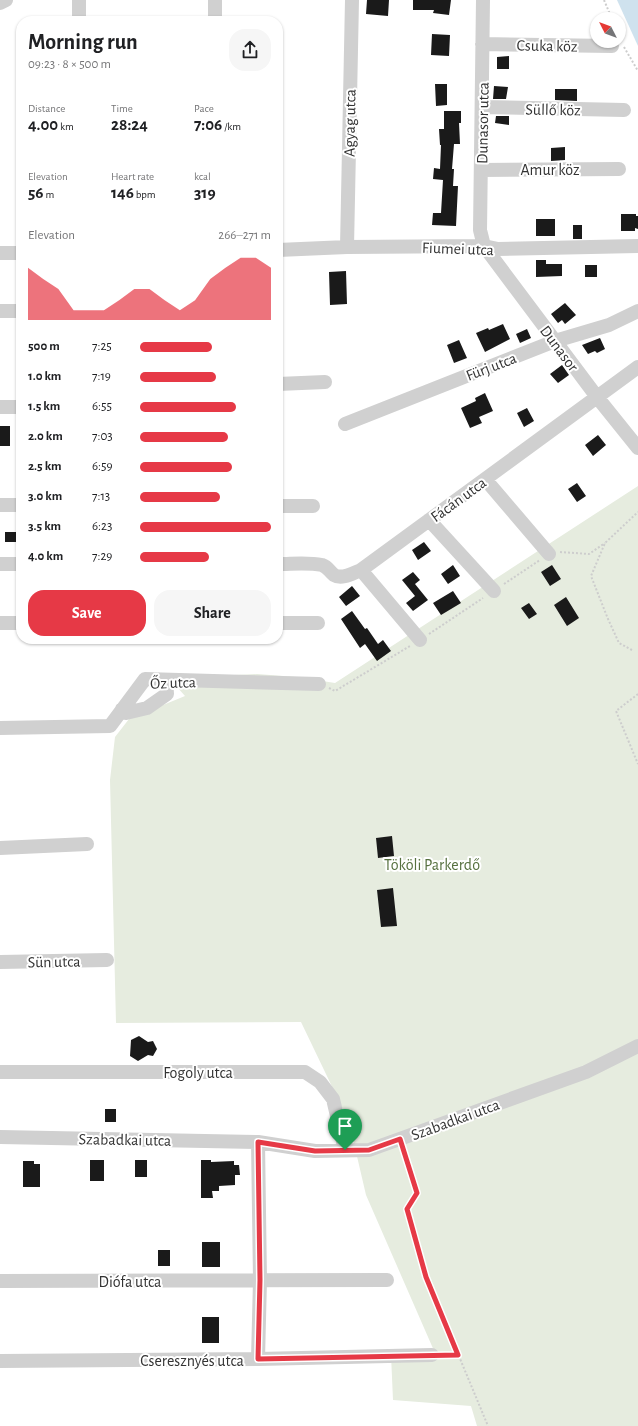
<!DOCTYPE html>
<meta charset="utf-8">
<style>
body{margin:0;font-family:"Alegreya Sans",sans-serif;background:#f6f6f6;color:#202124;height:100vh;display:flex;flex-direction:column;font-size:15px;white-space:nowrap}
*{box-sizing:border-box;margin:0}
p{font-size:13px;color:#757577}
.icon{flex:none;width:22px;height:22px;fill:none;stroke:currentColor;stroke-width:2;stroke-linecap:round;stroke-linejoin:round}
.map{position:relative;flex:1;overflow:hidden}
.drawer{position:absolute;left:16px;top:16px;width:267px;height:628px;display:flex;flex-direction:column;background:#fff;border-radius:16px;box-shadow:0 1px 3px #0004}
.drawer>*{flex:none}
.needle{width:26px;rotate:312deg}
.buttons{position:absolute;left:590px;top:12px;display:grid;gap:8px}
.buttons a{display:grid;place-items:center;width:36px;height:36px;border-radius:50%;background:#fff;box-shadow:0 1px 3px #0004;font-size:20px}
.pin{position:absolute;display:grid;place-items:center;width:34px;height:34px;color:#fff;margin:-41px -17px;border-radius:50% 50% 50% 0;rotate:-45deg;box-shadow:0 0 4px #0007}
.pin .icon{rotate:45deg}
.round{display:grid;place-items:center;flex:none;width:42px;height:42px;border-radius:16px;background:#f6f6f6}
.head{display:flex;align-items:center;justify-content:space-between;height:68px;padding:0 12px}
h1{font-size:22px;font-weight:700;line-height:30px}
.metrics{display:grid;grid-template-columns:repeat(3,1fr);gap:6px;height:68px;padding:4px 12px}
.metrics div{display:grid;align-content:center}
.metrics b{font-size:17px;font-weight:700}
.metrics small{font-size:11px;font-weight:400}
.metrics p{font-size:11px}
.chart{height:112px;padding:8px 12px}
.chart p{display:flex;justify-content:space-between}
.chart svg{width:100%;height:72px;margin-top:4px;fill:#e63946;opacity:.7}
.action{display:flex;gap:8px;margin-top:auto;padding:8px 12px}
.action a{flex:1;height:46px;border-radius:16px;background:#e63946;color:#fff;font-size:16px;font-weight:700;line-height:46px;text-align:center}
.action a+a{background:#f6f6f6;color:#202124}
ul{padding:0 12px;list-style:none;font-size:13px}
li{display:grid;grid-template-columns:64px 48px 1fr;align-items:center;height:30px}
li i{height:10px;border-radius:5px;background:#e63946}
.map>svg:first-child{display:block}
</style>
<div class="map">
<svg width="638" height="1426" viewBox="0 0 638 1426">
<rect width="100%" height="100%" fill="#fff"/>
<path fill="#e6ecdf" d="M 638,486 L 638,1426 L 477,1426 L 471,1406 L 393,1400 L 391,1355 L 435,1353 L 366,1195 L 349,1122 L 301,1022 L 116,1023 L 110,780 L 115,737 L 129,719 L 185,696 L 169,678 L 257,674 L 297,677 L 335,683 Z"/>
<path fill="#cfe2ee" d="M 617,0 L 638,0 L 638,46 Z"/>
<path fill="#1a1a1a" d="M 367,0 L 389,0 L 388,16 L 366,14 Z
M 413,0 L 451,0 L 449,15 L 433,13 L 434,10 L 413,10 Z
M 432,34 L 450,35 L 449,56 L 431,55 Z
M 509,56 L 509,69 L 497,69 L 497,57 Z
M 435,84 L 447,84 L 447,105 L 436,106 Z
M 494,86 L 508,87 L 506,99 L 493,99 Z
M 555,89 L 577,89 L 577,101 L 555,100 Z
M 444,111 L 461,111 L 461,123 L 459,123 L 460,144 L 454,144 L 452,169 L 454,169 L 453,186 L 458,186 L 456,226 L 432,225 L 433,213 L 441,213 L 443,180 L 433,179 L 434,168 L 440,169 L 441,145 L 440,145 L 439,129 L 444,129 Z
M 496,116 L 509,116 L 509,125 L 495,123 Z
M 565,147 L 565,160 L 551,161 L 551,148 Z
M 621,214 L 636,214 L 636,216 L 638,216 L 638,229 L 635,228 L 635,231 L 621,231 Z
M 536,219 L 555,219 L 555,236 L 536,236 Z
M 573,225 L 582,225 L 582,239 L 573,239 Z
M 536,260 L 546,260 L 546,264 L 562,264 L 562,276 L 536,277 Z
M 585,265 L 597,265 L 597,277 L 585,277 Z
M 346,271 L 347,304 L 330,305 L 329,272 Z
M 565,303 L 576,315 L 565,324 L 562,320 L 558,323 L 551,314 Z
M 503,324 L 510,339 L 485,352 L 476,333 L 488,328 L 489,330 Z
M 527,329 L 531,338 L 520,343 L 516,334 Z
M 600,338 L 605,349 L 597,353 L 595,351 L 588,354 L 582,345 Z
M 459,340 L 467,358 L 454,363 L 447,345 Z
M 562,365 L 569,375 L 558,383 L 550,374 Z
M 485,393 L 493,411 L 479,417 L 482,423 L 470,428 L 461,408 L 476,401 L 475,398 Z
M 527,408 L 534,421 L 524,427 L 517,413 Z
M 0,426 L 10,426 L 10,446 L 0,446 Z
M 598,435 L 606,445 L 593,456 L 585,445 Z
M 577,483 L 586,496 L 577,502 L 568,489 Z
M 5,532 L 18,532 L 18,542 L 5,542 Z
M 424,542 L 431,551 L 418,560 L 412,550 Z
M 453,565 L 460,576 L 448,584 L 441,574 Z
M 552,565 L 561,579 L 550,586 L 541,572 Z
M 413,572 L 420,580 L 415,584 L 428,600 L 413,611 L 406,603 L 415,596 L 402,580 Z
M 352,586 L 360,596 L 346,606 L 339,597 Z
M 453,591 L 461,603 L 441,615 L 433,603 Z
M 566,597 L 579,618 L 567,626 L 554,605 Z
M 529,603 L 537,614 L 529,619 L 521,608 Z
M 352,611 L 365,629 L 367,628 L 378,644 L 383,640 L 391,651 L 377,661 L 365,644 L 360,648 L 341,619 Z
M 392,836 L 394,856 L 378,858 L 376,838 Z
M 393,888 L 397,926 L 381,927 L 377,890 Z
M 139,1036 L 148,1042 L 153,1041 L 157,1049 L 153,1056 L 148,1055 L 138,1061 L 130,1056 L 131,1040 Z
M 105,1109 L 116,1109 L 116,1122 L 105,1122 Z
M 90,1160 L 104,1160 L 104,1181 L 90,1181 Z
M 135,1160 L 147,1160 L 147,1177 L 135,1177 Z
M 201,1160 L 211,1160 L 211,1162 L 234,1161 L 234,1165 L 239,1165 L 240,1175 L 235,1175 L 235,1185 L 219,1186 L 219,1191 L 212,1191 L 213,1198 L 201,1198 Z
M 23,1161 L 34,1161 L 34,1164 L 40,1164 L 40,1187 L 23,1187 Z
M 202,1242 L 220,1242 L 220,1267 L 202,1267 Z
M 158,1250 L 170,1250 L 170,1266 L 158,1266 Z
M 202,1317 L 219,1317 L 219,1343 L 202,1343 Z"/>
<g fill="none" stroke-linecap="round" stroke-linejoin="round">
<path stroke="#cdcdcd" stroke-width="2" stroke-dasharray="2 2" stroke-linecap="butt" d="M 604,0 L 612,19
M 624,47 L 638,71
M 560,552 L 589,554 L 605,543
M 504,584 L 540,560
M 429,634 L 483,598
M 632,650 L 619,643 L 608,619 L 591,576 L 605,543 L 638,512
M 329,688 L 335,691 L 410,646
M 638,694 L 616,711 L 638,764
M 403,1150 L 417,1193 L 407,1209 L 426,1277 L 488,1426
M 444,1355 L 458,1355"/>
<path stroke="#d0d0d0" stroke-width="14" d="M 79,0 L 79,21
M 215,0 L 215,21
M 483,0 L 480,230 L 484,246 L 597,397 L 638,448
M 0,3 L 6,0
M 482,44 L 612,46
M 482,107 L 624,110
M 481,170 L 619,169
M 347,247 L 352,0
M 278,250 L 347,247 L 484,246 L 498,249 L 638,246
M 0,253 L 21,253
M 0,311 L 21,311
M 278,384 L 325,382
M 0,407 L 21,407
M 345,424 L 555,341 L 609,325 L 638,311
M 485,479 L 549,554
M 0,505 L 21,505
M 278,506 L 313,506
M 429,520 L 494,591
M 0,564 L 21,564
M 278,564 C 292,564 308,562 322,565 C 328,567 329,571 334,575 C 342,580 353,573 361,570 L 638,367
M 361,570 L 420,640
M 0,623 L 21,623
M 278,623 L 318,623
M 122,709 L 126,713 L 147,708 L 167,694 L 166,680
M 0,728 L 110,726 L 145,679 L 319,684
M 0,848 L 87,844
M 0,962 L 107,960
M 0,1072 L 305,1072 L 320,1082 L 333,1099 L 345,1150
M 0,1137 L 258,1142 L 315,1151 L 369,1150 L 586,1072 L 638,1046
M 0,1281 L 387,1280
M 258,1359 L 260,1280 L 258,1142
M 0,1361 L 258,1359 L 432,1355"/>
</g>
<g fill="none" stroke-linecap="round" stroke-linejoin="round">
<g stroke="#fff" stroke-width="8">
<path id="route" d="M 400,1139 L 417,1193 L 407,1209 L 426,1277 L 458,1355 L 258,1359 L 260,1280 L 258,1142 L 315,1151 L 369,1150 Z"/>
</g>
<use href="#route" stroke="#e63946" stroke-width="5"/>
</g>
<g text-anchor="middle" stroke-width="4" stroke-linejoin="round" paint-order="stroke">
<g font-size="16" fill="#333" stroke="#fff">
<text transform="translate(547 45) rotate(1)" y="6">Csuka köz</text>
<text transform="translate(553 109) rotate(1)" y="6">Süllő köz</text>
<text transform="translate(349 123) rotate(-89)" y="6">Agyag utca</text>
<text transform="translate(482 123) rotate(-89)" y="6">Dunasor utca</text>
<text x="550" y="175">Amur köz</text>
<text transform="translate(458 248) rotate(2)" y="6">Fiumei utca</text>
<text transform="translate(560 348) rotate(53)" y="6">Dunasor</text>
<text transform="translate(491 366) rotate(-21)" y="6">Fürj utca</text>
<text transform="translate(458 499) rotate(-36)" y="6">Fácán utca</text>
<text transform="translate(173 682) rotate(-2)" y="6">Őz utca</text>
<text transform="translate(54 961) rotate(-1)" y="6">Sün utca</text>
<text x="198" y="1078">Fogoly utca</text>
<text transform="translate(455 1119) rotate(-20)" y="6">Szabadkai utca</text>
<text transform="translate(125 1139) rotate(1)" y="6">Szabadkai utca</text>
<text x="130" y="1287">Diófa utca</text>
<text x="192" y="1366">Cseresznyés utca</text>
</g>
<g font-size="16" fill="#56703f" stroke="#fff">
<text x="432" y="870">Tököli Parkerdő</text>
</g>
</g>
</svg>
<div class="buttons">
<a><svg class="needle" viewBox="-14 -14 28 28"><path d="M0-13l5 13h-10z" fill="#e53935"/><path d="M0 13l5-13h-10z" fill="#757577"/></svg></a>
</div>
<div class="pin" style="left:345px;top:1150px;background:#1e9e55"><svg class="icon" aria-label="arrive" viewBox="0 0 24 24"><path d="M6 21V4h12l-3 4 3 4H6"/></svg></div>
<section class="drawer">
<div class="head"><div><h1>Morning run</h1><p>09:23 · 8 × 500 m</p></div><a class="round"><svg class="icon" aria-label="share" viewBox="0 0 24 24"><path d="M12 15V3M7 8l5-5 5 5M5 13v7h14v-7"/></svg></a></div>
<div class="metrics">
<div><p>Distance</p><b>4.00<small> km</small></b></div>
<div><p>Time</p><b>28:24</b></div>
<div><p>Pace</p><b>7:06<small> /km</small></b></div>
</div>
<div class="metrics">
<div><p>Elevation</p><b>56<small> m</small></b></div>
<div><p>Heart rate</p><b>146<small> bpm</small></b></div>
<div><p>kcal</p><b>319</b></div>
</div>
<div class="chart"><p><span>Elevation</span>266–271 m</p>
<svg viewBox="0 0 160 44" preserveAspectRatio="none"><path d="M0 44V12L10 19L20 25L30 38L40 38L50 38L60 32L70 25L80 25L90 32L100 38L110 32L120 19L130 12L140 6L150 6L160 12V44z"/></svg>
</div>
<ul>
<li><b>500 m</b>7:25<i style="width:55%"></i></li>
<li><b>1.0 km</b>7:19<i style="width:58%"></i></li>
<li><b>1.5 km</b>6:55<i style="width:73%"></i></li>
<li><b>2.0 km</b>7:03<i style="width:67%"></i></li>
<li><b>2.5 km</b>6:59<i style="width:70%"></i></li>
<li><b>3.0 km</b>7:13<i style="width:61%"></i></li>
<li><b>3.5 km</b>6:23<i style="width:100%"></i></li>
<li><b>4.0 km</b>7:29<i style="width:53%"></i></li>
</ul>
<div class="action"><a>Save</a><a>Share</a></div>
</section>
</div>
